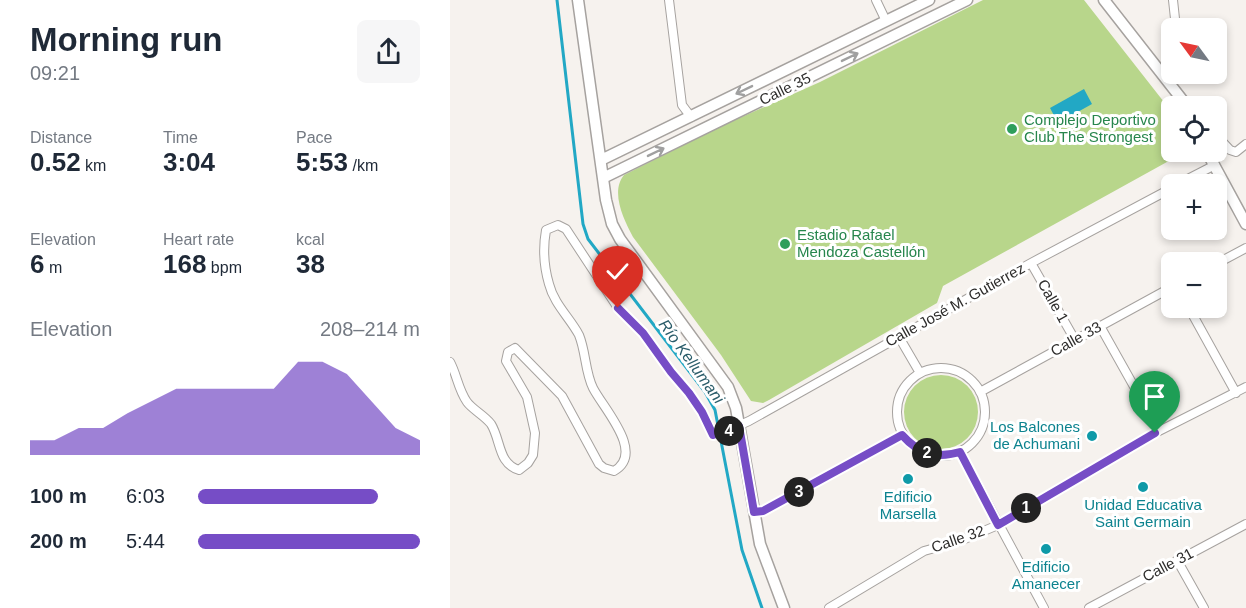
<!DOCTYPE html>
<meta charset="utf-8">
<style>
body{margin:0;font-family:Arial,sans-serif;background:#f6f6f7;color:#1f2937;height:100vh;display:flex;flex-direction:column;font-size:22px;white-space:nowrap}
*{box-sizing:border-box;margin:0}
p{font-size:20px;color:#747a83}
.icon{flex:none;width:33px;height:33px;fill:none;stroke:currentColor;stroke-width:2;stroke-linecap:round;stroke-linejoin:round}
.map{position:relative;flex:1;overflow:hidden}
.details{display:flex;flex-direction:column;background:#fff;width:450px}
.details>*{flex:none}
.needle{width:39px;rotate:303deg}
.tools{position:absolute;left:711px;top:18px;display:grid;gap:12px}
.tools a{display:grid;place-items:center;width:66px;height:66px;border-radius:9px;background:#fff;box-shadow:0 3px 9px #0003;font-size:30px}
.pin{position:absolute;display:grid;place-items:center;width:51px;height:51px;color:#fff;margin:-62px -26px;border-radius:50% 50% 50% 0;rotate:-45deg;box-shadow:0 0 6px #0007}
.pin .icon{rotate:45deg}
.km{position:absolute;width:30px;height:30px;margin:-15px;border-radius:50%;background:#222;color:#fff;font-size:16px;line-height:30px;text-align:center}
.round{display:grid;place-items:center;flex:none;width:63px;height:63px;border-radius:9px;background:#f6f6f7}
.head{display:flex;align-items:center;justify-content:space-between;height:102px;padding:0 30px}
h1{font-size:33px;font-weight:700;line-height:45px}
.figures{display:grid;grid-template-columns:repeat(3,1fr);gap:9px;height:102px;padding:6px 30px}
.figures div{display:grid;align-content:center}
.figures b{font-size:26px;font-weight:700}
.figures small{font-size:16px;font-weight:400}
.figures p{font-size:16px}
.chart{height:168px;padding:12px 30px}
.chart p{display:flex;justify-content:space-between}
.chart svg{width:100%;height:108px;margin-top:6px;fill:#764dc6;opacity:.7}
ul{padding:0 30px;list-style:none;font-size:20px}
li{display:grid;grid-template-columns:96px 72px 1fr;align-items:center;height:45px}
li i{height:15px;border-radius:8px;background:#764dc6}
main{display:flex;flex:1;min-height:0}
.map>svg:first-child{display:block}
</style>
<main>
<section class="details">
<div class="head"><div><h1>Morning run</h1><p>09:21</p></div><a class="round"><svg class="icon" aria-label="share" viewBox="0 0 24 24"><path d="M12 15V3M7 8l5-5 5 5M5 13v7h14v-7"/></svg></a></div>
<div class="figures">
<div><p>Distance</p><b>0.52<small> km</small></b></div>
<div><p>Time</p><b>3:04</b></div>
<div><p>Pace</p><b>5:53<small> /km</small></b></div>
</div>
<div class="figures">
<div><p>Elevation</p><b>6<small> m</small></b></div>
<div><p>Heart rate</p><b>168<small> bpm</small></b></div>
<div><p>kcal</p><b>38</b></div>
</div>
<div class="chart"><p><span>Elevation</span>208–214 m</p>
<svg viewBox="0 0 160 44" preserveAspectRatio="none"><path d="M0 44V38L10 38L20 33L30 33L40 27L50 22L60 17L70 17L80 17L90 17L100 17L110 6L120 6L130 11L140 22L150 33L160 38V44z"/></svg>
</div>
<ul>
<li><b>100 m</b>6:03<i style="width:81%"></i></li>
<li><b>200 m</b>5:44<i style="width:100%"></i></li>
</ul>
</section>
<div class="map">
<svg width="796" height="608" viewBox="0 0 796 608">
<rect width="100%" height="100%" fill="#f6f2ee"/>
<path fill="#b8d68b" d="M 533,0 L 634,0 L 721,111 L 722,152 L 735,152 L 493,286 L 487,303 L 319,400 L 313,403 L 301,401 L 271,355 L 183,237 C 174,220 160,192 174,175 L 267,128 L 370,82 Z
M454 412a37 37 0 1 1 74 0a37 37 0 1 1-74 0Z"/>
<path fill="#22a8c5" d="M 634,89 L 642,104 L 608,123 L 600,108 Z"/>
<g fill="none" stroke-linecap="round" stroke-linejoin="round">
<path stroke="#22a8c5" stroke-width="3" d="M 107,0 L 133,224 L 138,239 L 255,392 L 265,410 L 292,550 L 312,608"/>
<g stroke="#a6a29f" stroke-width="10">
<path id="minor" d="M 219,0 L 232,105 L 241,117
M 426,0 L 436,21
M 723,0 L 726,28
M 766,135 L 780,150 L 786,152 L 796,144
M 728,184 L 765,165
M 581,263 L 625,340
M 766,264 L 796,248
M 739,308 L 786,393
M 650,326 L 709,431
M 449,337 L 470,373
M 0,362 C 7,375 8,389 17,402 C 23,410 34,415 41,424 C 51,440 48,464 69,470 L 78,463 L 83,455 L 85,433 L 77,397 L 56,361 L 58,352 L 65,348 L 112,396 L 149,464 L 154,468 L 164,471 C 196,453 153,408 143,388 C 135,372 136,352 129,335 C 120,318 104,304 99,284 C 94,267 93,247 96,230 L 108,225 L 116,229 L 168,308 L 193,333 L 221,372 L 239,393 L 252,412 L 263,435 L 279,430 L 299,421 L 581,263 L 722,188
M447 412a44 44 0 1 1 88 0a44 44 0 1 1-88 0Z
M 530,392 L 722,287
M 510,452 L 594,608
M 304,512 L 313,511 L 452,435
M 727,560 L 754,608
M 379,608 L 474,551 L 510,541 L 548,525 L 709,431 L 796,387
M 639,608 L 796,524"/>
</g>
<g stroke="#a6a29f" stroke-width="13">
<path id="tertiary" d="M 128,0 L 156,200 L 162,224 L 170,239 L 278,387 L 286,408 L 310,544 L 334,608
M 151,160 L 479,0
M 153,178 L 517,0"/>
</g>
<g stroke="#a6a29f" stroke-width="13">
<path id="secondary" d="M 654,0 L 737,106
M 757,152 L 796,224"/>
</g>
<use href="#minor" stroke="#fff" stroke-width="8"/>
<use href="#tertiary" stroke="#fff" stroke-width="10"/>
<use href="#secondary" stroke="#fff" stroke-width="10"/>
</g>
<defs><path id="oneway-shaft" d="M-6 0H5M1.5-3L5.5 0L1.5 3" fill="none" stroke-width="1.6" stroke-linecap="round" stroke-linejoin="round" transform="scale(1.5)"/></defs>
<g stroke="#a0a0a0">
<use href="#oneway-shaft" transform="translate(400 57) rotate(-26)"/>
<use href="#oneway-shaft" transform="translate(294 90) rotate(154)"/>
<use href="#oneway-shaft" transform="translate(206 152) rotate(-26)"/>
</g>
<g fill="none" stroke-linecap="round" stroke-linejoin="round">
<g stroke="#fff" stroke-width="12">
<path id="route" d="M 168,308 L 193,333 L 221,372 L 239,393 L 252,412 L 263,435 L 289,426 L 304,512 L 313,511 L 452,435 C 469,454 486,459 510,452 L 548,525 L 705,433"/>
</g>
<use href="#route" stroke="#764dc6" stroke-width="8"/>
</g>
<g fill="#2e9e5b" stroke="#fff" stroke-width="2">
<circle cx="562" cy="129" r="6"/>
<circle cx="335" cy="244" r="6"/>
</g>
<g fill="#0f9aa8" stroke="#fff" stroke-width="2">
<circle cx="642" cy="436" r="6"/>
<circle cx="458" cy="479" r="6"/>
<circle cx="693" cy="487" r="6"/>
<circle cx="596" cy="549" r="6"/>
</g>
<g text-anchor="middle" stroke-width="6" stroke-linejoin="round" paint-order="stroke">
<g font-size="15" fill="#2d2c2b" stroke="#fff">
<text transform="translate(335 89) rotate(-26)" y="5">Calle 35</text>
<text transform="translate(603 301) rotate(61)" y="5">Calle 1</text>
<text transform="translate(505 305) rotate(-29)" y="5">Calle José M. Gutierrez</text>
<text transform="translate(626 339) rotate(-29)" y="5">Calle 33</text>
<text transform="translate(508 539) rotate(-19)" y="5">Calle 32</text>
<text transform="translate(718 565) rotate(-28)" y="5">Calle 31</text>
</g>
<g font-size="15" fill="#27864d" stroke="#fff" text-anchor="start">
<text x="574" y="125">Complejo Deportivo<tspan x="574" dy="17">Club The Strongest</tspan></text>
<text x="347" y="240">Estadio Rafael<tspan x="347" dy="17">Mendoza Castellón</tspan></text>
</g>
<g font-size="15" fill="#0d838f" stroke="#fff">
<text x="630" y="432" text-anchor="end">Los Balcones<tspan x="630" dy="17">de Achumani</tspan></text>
<text x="458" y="502">Edificio<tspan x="458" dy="17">Marsella</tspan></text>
<text x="693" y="510">Unidad Educativa<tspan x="693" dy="17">Saint Germain</tspan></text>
<text x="596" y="572">Edificio<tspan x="596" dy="17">Amanecer</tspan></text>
</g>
<g font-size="16" font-style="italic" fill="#2b5d6a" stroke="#fff">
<text transform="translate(242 361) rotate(54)" y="6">Río Kellumani</text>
</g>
</g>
</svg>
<div class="tools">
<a><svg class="needle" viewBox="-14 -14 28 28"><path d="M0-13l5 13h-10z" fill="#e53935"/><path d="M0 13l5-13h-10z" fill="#747a83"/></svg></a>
<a><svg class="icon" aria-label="locate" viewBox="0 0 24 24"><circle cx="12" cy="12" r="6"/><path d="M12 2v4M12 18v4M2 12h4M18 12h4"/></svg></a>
<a>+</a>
<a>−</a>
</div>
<div class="pin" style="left:705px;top:433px;background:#1e9e55"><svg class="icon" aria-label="arrive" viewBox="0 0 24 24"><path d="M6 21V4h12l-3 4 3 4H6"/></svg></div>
<div class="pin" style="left:168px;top:308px;background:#d93025"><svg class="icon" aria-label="check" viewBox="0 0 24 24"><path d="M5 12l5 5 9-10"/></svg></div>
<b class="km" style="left:576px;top:508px">1</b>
<b class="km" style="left:477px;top:453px">2</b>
<b class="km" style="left:349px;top:492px">3</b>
<b class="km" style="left:279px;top:431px">4</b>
</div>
</main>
